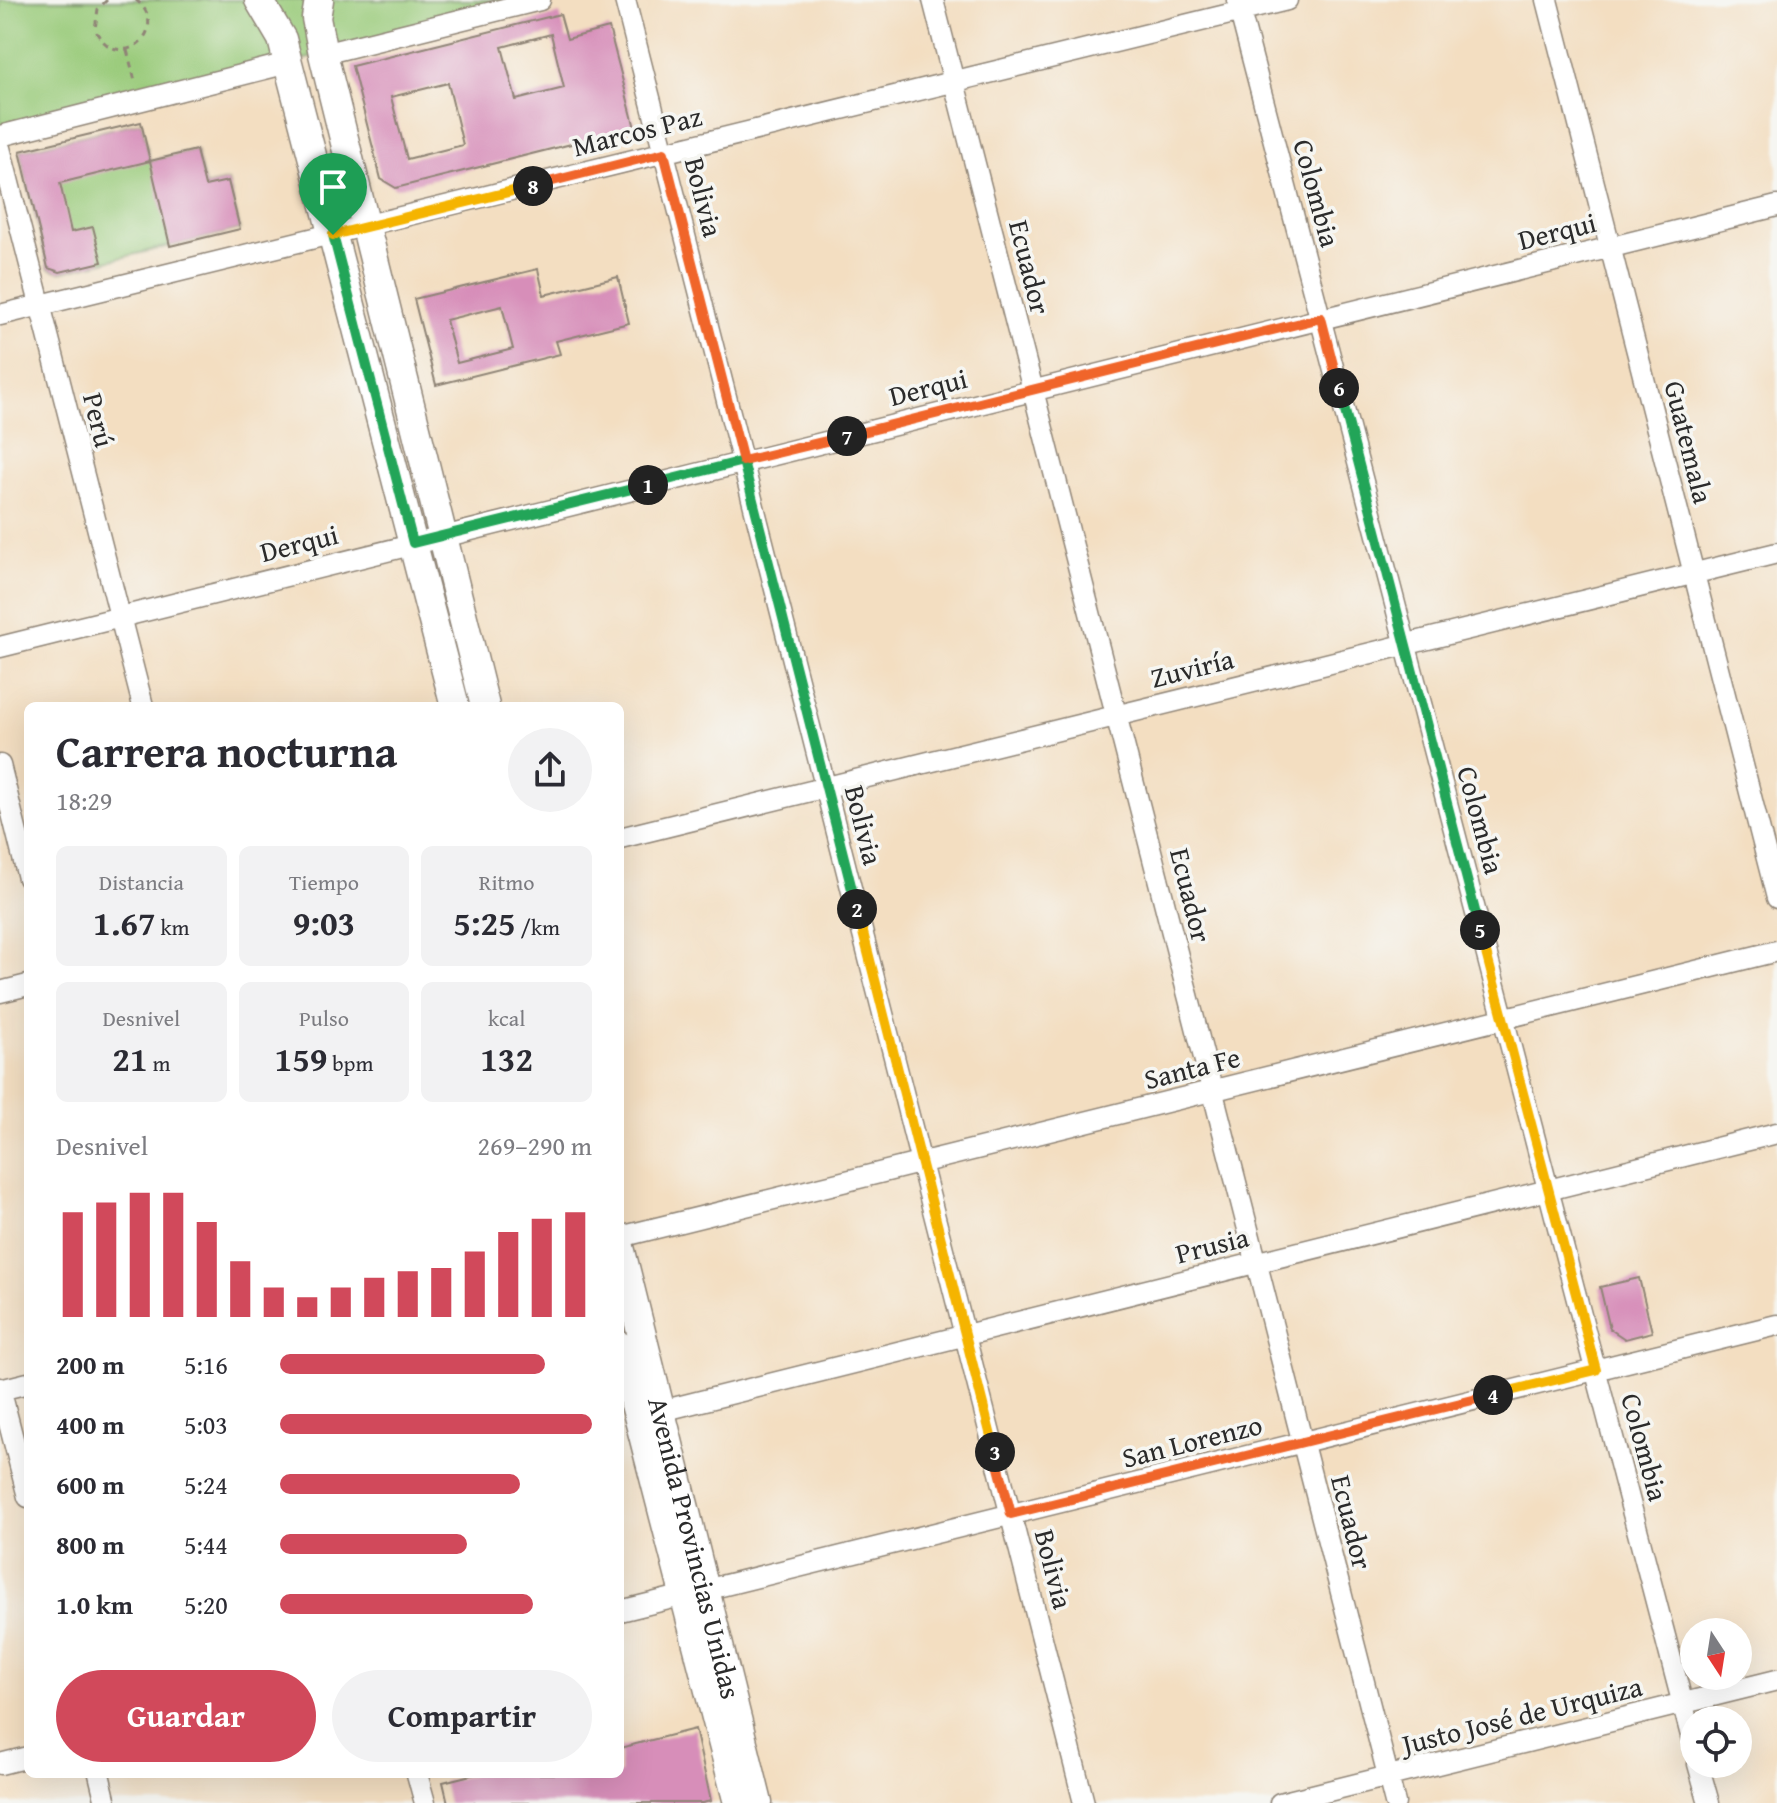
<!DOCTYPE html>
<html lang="es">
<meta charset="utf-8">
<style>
body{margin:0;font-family:"Gentium Book Plus",serif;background:#f2f2f3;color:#2b2b33;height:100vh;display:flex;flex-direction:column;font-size:30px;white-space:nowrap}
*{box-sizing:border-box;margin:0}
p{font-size:26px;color:#7c7c81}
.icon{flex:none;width:44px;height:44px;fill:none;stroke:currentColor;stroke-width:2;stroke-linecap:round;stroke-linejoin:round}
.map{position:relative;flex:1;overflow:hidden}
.sheet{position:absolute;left:24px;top:702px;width:600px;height:1076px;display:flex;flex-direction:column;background:#fff;border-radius:12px;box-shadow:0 8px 32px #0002}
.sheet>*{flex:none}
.needle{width:52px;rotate:168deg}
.fabs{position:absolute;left:1680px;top:1618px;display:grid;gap:16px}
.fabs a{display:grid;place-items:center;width:72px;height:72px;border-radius:50%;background:#fff;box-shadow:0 8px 32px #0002;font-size:40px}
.pin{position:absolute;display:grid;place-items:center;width:68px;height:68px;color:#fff;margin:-82px -34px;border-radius:50% 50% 50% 0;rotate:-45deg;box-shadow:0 0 8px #0007}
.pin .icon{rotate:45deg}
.km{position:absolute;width:40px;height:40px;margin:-20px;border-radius:50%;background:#222;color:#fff;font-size:22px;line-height:40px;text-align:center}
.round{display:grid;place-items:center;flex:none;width:84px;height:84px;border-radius:42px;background:#f2f2f3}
.head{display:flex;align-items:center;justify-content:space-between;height:136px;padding:0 32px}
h1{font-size:44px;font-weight:700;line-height:60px}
.figures{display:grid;grid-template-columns:repeat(3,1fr);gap:12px;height:136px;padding:8px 32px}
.figures div{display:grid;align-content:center;border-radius:12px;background:#f2f2f3;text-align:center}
.figures b{font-size:34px;font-weight:700}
.figures small{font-size:22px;font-weight:400}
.figures p{font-size:22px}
.chart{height:224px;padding:16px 32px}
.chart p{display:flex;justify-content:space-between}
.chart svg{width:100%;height:144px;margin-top:8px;stroke:#d1495b;stroke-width:6}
.primary-button{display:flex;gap:16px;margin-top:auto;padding:16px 32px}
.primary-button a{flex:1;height:92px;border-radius:48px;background:#d1495b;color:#fff;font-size:32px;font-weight:700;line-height:92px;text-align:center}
.primary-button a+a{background:#f2f2f3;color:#2b2b33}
ul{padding:0 32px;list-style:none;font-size:26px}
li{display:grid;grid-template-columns:128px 96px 1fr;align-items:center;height:60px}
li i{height:20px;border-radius:10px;background:#d1495b}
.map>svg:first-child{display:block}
</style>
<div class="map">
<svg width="1777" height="1803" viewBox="0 0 1777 1803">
<rect width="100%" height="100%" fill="#f6f6f2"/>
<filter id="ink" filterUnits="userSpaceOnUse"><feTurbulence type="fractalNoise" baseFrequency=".0125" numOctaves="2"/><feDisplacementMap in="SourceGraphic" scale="16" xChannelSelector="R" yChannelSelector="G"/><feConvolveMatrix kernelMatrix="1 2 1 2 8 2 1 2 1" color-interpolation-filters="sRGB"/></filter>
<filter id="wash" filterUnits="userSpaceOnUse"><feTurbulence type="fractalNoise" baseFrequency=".006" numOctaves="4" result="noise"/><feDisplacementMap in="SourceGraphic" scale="32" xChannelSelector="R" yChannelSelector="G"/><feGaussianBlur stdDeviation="1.8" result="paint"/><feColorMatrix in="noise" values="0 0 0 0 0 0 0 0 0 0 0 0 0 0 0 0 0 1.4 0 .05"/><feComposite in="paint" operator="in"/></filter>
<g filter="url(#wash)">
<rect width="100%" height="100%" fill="#f3dec1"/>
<path fill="#9acb7a" stroke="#627b52" stroke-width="2" d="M 0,0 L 540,0 L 0,136 Z
M 141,122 L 150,161 L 196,150 L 205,186 L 228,181 L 240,229 L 61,272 L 48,268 L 20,151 Z"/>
<g id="blocks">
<path fill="#d78eb9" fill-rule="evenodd" d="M 560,14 L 567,39 L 609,28 L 635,128 L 396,188 L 381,179 L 352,66 ZM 551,34 L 564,88 L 516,100 L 502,47 ZM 448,83 L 463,145 L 407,159 L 391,97 Z
M 141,122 L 150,161 L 60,183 L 71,232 L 93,227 L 102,262 L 60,272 L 48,268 L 20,151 Z
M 196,150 L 205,186 L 228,181 L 240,229 L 170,246 L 150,161 Z
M 538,269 L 544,295 L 618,277 L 629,323 L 556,341 L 560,354 L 436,385 L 414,299 ZM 502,306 L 513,349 L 457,363 L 446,320 Z
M 1639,1278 L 1652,1332 L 1625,1339 L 1610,1329 L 1600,1287 Z
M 695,1729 L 711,1801 L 702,1803 L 448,1803 L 443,1782 L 475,1774 L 620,1774 L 620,1748 Z"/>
</g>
</g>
<g filter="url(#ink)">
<use href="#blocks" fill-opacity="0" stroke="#8f8476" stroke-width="2"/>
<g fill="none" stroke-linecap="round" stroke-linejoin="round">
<g stroke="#8f8476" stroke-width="23">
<path id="street" d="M 625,0 L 1084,1803
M 933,0 L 1395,1803
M 1237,0 L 1694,1747
M 1547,0 L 1777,898
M 323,54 L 540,0
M 0,136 L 288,63
M 0,148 L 143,706
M 0,315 L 1287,0
M 0,647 L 1777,206
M 0,765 L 28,878
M 620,838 L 1777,553
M 0,992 L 28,985
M 620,1237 L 1777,951
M 0,1388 L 28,1497
M 0,1390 L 28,1383
M 661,1411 L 1777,1133
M 620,1611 L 1777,1325
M 0,1764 L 28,1757
M 1698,1764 L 1709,1803
M 99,1774 L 106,1803
M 417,1774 L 425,1803
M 1280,1803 L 1777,1680"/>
</g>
<g stroke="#8f8476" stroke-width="31">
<g id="secondary">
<path d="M 259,0 L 282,39 L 288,63 L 455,706"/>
<path d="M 319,0 L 316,18 L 323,54 L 485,706"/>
<path id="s1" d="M 620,1247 L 758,1803"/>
<path d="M 620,1346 L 738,1803"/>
</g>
</g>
<path stroke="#8f8476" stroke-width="3" stroke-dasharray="6 6" stroke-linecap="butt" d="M 107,0 L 98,9 L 95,29 C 117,77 174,30 136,0
M 127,50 L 135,81"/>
<use href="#street" stroke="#fff" stroke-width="20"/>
<use href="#secondary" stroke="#fff" stroke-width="28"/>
</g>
</g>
<g fill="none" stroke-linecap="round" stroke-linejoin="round" filter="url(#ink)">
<g stroke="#fff" stroke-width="16">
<path id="split-1" d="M 333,235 L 413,543 L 648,485"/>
</g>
<g stroke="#fff" stroke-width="16">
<path id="split-2" d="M 648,485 L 743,461 L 857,909"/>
</g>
<g stroke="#fff" stroke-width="16">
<path id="split-3" d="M 857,909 L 995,1452"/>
</g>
<g stroke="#fff" stroke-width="16">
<path id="split-4" d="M 995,1452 L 1011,1514 L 1493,1395"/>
</g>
<g stroke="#fff" stroke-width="16">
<path id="split-5" d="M 1480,930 L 1596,1370 L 1493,1395"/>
</g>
<g stroke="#fff" stroke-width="16">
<path id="split-6" d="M 1339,388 L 1480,930"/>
</g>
<g stroke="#fff" stroke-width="16">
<path id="split-7" d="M 847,436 L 1321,318 L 1339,388"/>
</g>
<g stroke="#fff" stroke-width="16">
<path id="split-8" d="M 533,186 L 664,153 L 743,461 L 847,436"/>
</g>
<g stroke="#fff" stroke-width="16">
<path id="split-9" d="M 333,235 L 533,186"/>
</g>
<use href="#split-1" stroke="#22a559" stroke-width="10"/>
<use href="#split-2" stroke="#22a559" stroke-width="10"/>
<use href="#split-3" stroke="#f5b400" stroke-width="10"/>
<use href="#split-4" stroke="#f0652b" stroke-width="10"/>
<use href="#split-5" stroke="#f5b400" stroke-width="10"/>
<use href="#split-6" stroke="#22a559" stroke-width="10"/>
<use href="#split-7" stroke="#f0652b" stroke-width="10"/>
<use href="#split-8" stroke="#f0652b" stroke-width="10"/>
<use href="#split-9" stroke="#f5b400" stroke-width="10"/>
</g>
<g text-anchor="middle" stroke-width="7" stroke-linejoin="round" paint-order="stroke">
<g font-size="28" fill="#2b2b2b" stroke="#f6f6f2">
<text transform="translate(637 131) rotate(-14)" y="10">Marcos Paz</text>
<text transform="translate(1317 193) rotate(75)" y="10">Colombia</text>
<text transform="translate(704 197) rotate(76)" y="10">Bolivia</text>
<text transform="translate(1557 231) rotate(-14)" y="10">Derqui</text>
<text transform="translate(1030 267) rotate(76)" y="10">Ecuador</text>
<text transform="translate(928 387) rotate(-14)" y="10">Derqui</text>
<text transform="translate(99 420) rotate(76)" y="10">Perú</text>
<text transform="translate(1689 442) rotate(76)" y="10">Guatemala</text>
<text transform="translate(299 543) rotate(-14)" y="10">Derqui</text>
<text transform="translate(1192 668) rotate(-14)" y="10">Zuviría</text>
<text transform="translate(1481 820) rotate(75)" y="10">Colombia</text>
<text transform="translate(864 825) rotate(76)" y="10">Bolivia</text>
<text transform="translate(1191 895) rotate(76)" y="10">Ecuador</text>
<text transform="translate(1192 1068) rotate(-14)" y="10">Santa Fe</text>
<text transform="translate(1212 1245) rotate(-14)" y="10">Prusia</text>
<text transform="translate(1192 1441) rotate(-14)" y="10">San Lorenzo</text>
<text transform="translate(1645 1447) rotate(75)" y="10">Colombia</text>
<text transform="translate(1352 1522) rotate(76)" y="10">Ecuador</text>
<text dy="10" stroke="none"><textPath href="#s1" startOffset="310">Avenida Provincias Unidas</textPath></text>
<text transform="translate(1054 1569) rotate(76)" y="10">Bolivia</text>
<text transform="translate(1522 1715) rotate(-14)" y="10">Justo José de Urquiza</text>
</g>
</g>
</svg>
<div class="fabs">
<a><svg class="needle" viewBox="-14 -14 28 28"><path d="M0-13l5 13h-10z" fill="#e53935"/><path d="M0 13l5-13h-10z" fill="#7c7c81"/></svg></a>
<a><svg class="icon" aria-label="locate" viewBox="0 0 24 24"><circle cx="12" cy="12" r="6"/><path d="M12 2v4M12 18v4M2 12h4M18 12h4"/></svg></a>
</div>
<div class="pin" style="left:333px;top:235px;background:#1e9e55"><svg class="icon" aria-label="arrive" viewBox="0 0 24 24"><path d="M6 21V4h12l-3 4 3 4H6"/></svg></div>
<b class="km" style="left:648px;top:485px">1</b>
<b class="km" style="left:857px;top:909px">2</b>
<b class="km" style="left:995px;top:1452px">3</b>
<b class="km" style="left:1493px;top:1395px">4</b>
<b class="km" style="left:1480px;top:930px">5</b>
<b class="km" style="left:1339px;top:388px">6</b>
<b class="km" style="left:847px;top:436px">7</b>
<b class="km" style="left:533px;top:186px">8</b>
<section class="sheet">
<div class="head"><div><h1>Carrera nocturna</h1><p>18:29</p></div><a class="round"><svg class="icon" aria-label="share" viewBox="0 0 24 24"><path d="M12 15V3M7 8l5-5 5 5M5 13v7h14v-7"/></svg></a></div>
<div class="figures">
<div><p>Distancia</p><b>1.67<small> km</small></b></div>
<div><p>Tiempo</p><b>9:03</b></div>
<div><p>Ritmo</p><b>5:25<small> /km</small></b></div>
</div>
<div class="figures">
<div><p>Desnivel</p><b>21<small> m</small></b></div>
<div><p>Pulso</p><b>159<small> bpm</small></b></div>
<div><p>kcal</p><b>132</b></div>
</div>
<div class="chart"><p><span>Desnivel</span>269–290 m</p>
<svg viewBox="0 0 160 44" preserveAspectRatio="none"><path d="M5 44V12M15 44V9M25 44V6M35 44V6M45 44V15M55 44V27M65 44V35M75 44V38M85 44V35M95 44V32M105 44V30M115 44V29M125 44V24M135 44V18M145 44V14M155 44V12"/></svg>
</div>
<ul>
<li><b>200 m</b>5:16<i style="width:85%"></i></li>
<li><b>400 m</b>5:03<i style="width:100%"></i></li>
<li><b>600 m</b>5:24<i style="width:77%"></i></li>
<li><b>800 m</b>5:44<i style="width:60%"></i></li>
<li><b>1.0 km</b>5:20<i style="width:81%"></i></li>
</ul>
<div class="primary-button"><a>Guardar</a><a>Compartir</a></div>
</section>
</div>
